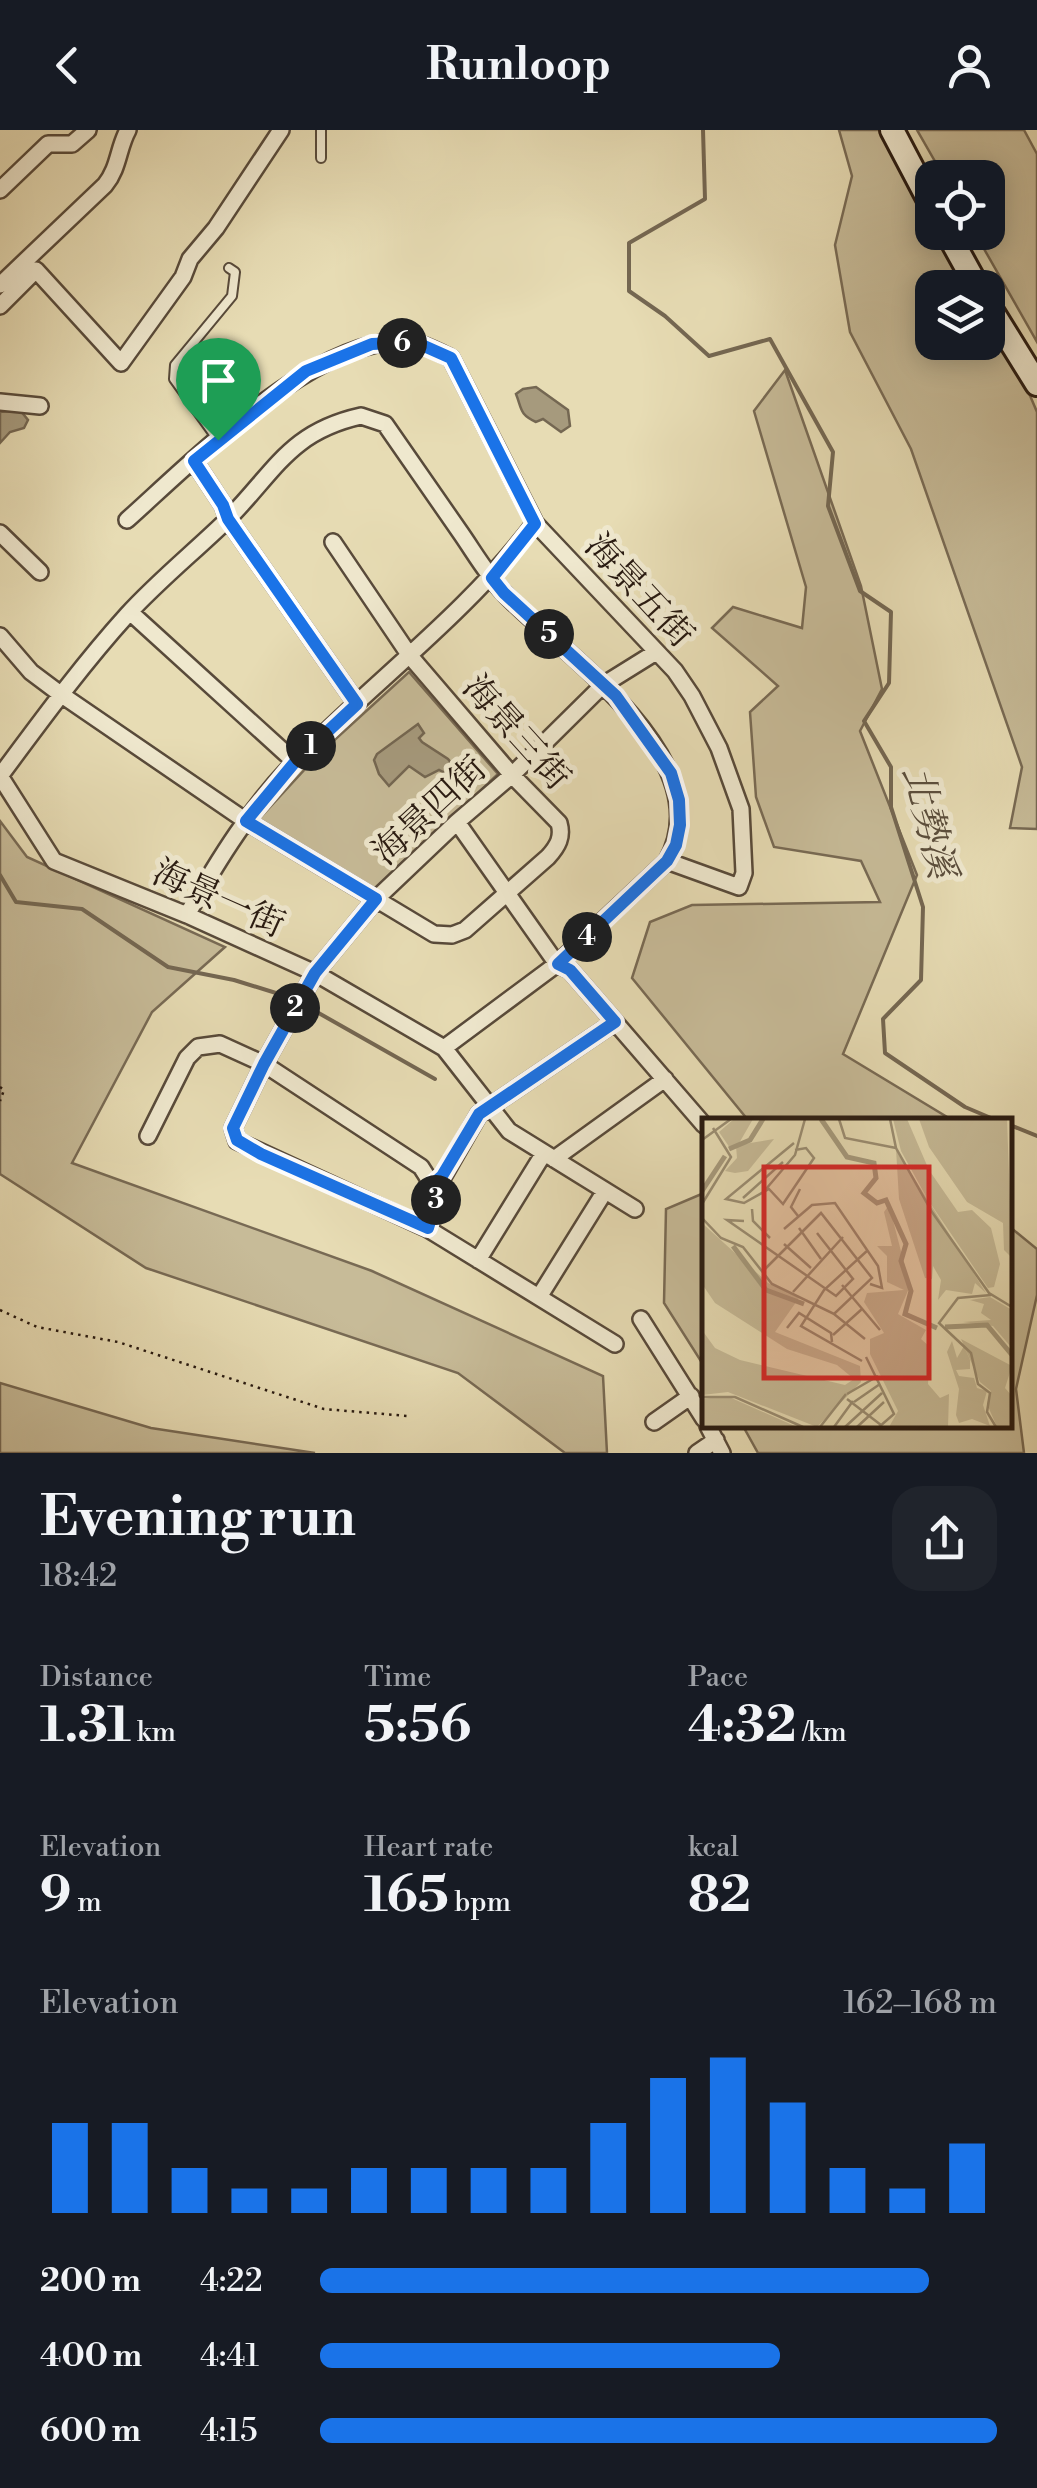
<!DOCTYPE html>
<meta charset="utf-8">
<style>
body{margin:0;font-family:"Libre Bodoni","Noto Serif TC",serif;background:#20242c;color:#f1f3f6;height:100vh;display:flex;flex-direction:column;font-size:38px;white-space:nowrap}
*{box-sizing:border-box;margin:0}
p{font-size:32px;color:#9ea1a6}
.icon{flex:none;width:55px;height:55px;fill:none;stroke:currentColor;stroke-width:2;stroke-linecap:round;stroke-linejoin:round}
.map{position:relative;height:1323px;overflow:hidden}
.sheet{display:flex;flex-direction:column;background:#171b24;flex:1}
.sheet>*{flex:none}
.controls{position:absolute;left:915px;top:30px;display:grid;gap:20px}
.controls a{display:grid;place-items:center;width:90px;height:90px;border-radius:20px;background:#171b24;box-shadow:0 5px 25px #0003;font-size:50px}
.pin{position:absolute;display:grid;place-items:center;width:85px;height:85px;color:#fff;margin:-102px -42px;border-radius:50% 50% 50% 0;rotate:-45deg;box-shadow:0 0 10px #0007}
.pin .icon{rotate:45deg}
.km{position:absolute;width:50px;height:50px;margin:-25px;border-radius:50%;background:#222;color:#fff;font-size:28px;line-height:50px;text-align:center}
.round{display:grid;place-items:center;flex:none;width:105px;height:105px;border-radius:30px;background:#20242c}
.summary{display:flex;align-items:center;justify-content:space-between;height:170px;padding:0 40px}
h1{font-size:55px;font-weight:700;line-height:75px}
.stats{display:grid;grid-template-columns:repeat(3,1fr);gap:15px;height:170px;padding:10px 40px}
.stats div{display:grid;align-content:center}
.stats b{font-size:50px;font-weight:700}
.stats small{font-size:28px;font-weight:400}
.stats p{font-size:28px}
.chart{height:280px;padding:20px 40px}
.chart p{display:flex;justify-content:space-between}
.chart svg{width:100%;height:180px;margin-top:10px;stroke:#1a73e8;stroke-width:6}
ul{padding:0 40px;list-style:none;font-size:32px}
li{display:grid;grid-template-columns:160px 120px 1fr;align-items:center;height:75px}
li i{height:25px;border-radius:12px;background:#1a73e8}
header{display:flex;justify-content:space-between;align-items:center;height:130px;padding:0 40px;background:#171b24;font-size:45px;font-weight:700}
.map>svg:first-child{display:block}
</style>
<header><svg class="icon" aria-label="back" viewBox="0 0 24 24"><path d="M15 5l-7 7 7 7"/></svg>Runloop<svg class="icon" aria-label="person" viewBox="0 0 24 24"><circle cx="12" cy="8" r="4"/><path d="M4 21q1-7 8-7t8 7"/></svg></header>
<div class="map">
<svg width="1037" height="1323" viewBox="0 0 1037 1323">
<rect width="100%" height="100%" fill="#e7dcb4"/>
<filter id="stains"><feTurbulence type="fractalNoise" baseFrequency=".002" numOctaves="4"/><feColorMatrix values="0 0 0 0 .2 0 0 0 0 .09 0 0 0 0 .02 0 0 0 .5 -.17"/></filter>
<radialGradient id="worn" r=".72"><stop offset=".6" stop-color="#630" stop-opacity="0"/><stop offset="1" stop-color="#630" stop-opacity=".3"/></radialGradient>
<path fill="#c7bb98" stroke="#786a54" stroke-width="2.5" d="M 839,0 L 887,0 L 932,84 L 932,102 L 943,103 L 974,157 L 932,158 L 932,212 L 988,212 L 988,181 L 1014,228 L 1037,282 L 1037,699 L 1010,698 L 1022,637 L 911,319 L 850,202 L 835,115 L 852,46 Z
M 917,0 L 1024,0 L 1037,24 L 1037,212 L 975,103 L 988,102 L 988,48 L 944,47 Z
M 785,240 L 861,456 L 882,559 L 860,601 L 917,745 L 843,924 L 952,990 L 748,990 L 632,848 L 650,792 L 692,775 L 880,772 L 861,731 L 774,717 L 756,667 L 750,582 L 778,556 L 712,498 L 733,477 L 802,498 L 806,457 L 754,281 Z
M 409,542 L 498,644 L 374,762 L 259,689 L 318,625 Z
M 0,691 L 27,727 L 225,817 L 152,882 L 72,1033 L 372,1141 L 603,1246 L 607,1323 L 565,1323 L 458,1243 L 146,1138 L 0,1044 Z
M 704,1063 L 704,1236 L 664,1173 L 666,1079 Z
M 1010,1097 L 1037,1119 L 1037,1165 L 1016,1259 L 1024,1323 L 758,1323 L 743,1296 L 1010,1296 Z
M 0,1253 L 151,1298 L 315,1323 L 0,1323 Z"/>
<path fill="#a69a7d" stroke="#746752" stroke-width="2.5" d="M 536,257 L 568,280 L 570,296 L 561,302 L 543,289 L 536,292 C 519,284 522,279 516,264 L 523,259 Z
M 20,280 L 28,290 L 24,298 L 10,302 L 0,313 L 0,282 Z
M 418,594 L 424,603 L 419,608 L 422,612 L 448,629 L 456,639 L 451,646 L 439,640 L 425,647 L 409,636 L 389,656 L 379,644 L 374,630 L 377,624 Z"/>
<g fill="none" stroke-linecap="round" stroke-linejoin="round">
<path stroke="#746752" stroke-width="4" d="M 703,0 L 705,69 L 629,113 L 629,161 L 665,186 L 709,226 L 770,209 L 833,322 L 828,376 L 860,461 L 891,482 L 889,553 L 864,591 L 891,637 L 891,677 L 923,777 L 921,850 L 883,889 L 885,923 L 965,977 L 998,991
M 0,745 L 16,772 L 82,779 L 168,837 L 234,850 L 292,868
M 308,877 L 435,949
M 1010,995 L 1037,1006"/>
<g stroke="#584a3a" stroke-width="12">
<path id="lane" d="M 321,0 L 321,28
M 218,310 L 174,249 L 175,235 L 232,166 L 235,142 L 229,138"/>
</g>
<g stroke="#584a3a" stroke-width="20">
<path id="street" d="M 0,60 L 48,14 L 72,14 L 88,0
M 0,155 L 105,55 C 119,38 118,18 128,0
M 0,176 L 36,140 L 121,233 L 183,147 L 190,129 L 216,98 L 281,0
M 0,272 L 40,276
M 361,286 L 385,294 C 410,330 435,366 460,402 C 474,422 487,445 505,464 C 565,527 723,629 667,731 L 557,834 L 444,918 L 315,843 L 187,785 L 54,731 L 0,646 C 41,591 81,536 127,485 C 158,451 194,422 227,390 C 275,342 289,302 361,286 Z
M 194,331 L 223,375 L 228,389 L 357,574
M 127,390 C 190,334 325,196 415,213 C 427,215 440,223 451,228 L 535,393 L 675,541 L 692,566 L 719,618 L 741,679 L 744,743 L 739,757 L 667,731
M 0,403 L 40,442
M 130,482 L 295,632
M 0,506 L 31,542 L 59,563 L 246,691 L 434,804 L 452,805 L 465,800 L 548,727 C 558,716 563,707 559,693 L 512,645 L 410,526 L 333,412
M 457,692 L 557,834 L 570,840 L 704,995
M 187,785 C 218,730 252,675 297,630 C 376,550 467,483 535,393
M 444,918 L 509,1001 L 635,1079
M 148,1006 L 187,928 L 198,917 L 220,914 L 264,934 L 421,1037 C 437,1060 438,1073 428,1099
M 554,1029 L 665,949
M 433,1054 L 443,1047 L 479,984 L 615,892
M 478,1130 L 544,1023
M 539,1167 L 605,1061
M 641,1189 L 704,1289
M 615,1214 L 428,1099 L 237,1011 L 233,998 L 264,934 L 315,843 L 376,769 L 457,692 L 512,645 L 603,555 L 656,522
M 654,1292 L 691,1266
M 708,1296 L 722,1323
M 697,1323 L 716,1310"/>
</g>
<g stroke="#281a11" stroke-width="28">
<path id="secondary" d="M 892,0 L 932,76
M 947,102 L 978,158
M 988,175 L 1037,254"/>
</g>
<path stroke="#281a11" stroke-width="2.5" stroke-dasharray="2.5 5" stroke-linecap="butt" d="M 0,957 L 4,960 L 0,971
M 0,1180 L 37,1197 L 118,1212 L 324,1279 L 407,1286"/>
<use href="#lane" stroke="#efe8ce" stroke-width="8"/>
<use href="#street" stroke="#efe8ce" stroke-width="15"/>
<use href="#secondary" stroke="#efe8ce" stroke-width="22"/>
</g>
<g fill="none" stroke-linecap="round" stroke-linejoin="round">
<g stroke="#fff" stroke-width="20">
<path id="route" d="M 415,212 L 451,228 L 535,394 L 492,448 L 504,463 L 616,566 L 671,643 L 679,670 L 680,695 L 676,715 L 667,731 L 558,834 L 570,840 L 615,892 L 479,984 L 442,1046 L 433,1054 L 437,1068 L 428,1098 L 261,1024 L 237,1010 L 233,998 L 264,934 L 315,843 L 376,769 L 246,691 L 295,632 L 357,574 L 228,389 L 223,375 L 194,331 L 306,241 L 372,214 Z"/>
</g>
<use href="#route" stroke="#1a73e8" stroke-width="12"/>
</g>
<g text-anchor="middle" stroke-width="10" stroke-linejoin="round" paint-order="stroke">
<g font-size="35" fill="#281a11" stroke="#efe8ce">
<text transform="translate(640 460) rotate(47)" y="12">海景五街</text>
<text transform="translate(517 602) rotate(48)" y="12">海景三街</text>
<text transform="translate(429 680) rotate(-43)" y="12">海景四街</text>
<text transform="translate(219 768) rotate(24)" y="12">海景一街</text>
</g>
<g font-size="38" font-style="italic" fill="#5a4d3c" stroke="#efe8ce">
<text transform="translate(930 692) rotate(76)" y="13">北勢溪</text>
</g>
</g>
<g transform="translate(702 988)">
<rect width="310" height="310" fill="#e7dcb4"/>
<path d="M 32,1 L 51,1 L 36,27 L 72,21 L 46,53 L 33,55 L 23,53 L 35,40 L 34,28 L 28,30 L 17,14 ZM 191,1 L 205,1 L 227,52 L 256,94 L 270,92 L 289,110 L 298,146 L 292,169 L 286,170 L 226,82 L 199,33 ZM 217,1 L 305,1 L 310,140 L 302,132 L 301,105 L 265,84 L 227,29 ZM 194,31 L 284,175 L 273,165 L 270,176 L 244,172 L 236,182 L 239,162 L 231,148 L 230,161 L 223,160 L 197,81 ZM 187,87 L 208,168 L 196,196 L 224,212 L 219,221 L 228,229 L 226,266 L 238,280 L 247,276 L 246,309 L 187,309 L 196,293 L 168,236 L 168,221 L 182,215 L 162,184 L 165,175 L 202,172 L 185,164 L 185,138 L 175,128 L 190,128 L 182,94 ZM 0,105 L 66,165 L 97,180 L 73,214 L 158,248 L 159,264 L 115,309 L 26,274 L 0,277 L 0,212 L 13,230 L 38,242 L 143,267 L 152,261 L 135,247 L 85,231 L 13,185 L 0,166 ZM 288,179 L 310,192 L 309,229 L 291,208 L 261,204 L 289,202 L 279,195 L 282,186 L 268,182 ZM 259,221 L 310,248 L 303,270 L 310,278 L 310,309 L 295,309 L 285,286 L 289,273 L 278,264 ZM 250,223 L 255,240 L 262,228 L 268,242 L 268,251 L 254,252 L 257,258 L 272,260 L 275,270 L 285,273 L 281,287 L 288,308 L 270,301 L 257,305 L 254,297 L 257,271 L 245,234 ZM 25,278 L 95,309 L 0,307 L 0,281 Z" fill="#c7bb98"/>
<path fill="none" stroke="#a69a7d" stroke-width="5" d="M 119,1 L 145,39 L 172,45 L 174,60 L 162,75 L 175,85 L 184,82 L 204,126 L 199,143 L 209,173 L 203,196 L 235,210M 27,31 L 48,22 L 61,1M 0,73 L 23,38M 31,128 L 64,172 L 102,186M 243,209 L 285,207 L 310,237"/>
<path fill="none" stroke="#9b8e73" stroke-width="2.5" d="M 137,1 L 143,20 L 194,30M 188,1 L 194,30 L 230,94 L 287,175 L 310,189M 0,22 L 29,1M 92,25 L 24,81 L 42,85 L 67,71 L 81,86 L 112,40 L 104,30 L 93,32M 64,71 L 93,37 L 103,1M 41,80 L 81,44M 0,86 L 29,39 L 11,10M 50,91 L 51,103 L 68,120M 96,98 L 89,89 L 98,71M 0,100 L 19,120 L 41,129 L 70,166 L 132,196 L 170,160 L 119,95 L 62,152M 42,103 L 25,102 L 134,178 L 151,161 L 115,115M 97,110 L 119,141M 82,111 L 110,87 L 133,85 L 176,148 L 180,170 L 168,166M 82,126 L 109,150M 140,167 L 178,212M 91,174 L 141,119M 289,177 L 256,180 L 237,205 L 269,235 L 276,266 L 288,275 L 285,294 L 294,309M 132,196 L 163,221M 85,210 L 97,195 L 129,215 L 130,224M 131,217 L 160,191M 164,239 L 192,296 L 177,309M 160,243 L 99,208 L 122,172 L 166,132M 145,276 L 176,258M 0,279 L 33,279 L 101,309M 145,281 L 179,307M 152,284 L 178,266M 118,309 L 144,276M 132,309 L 151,283M 143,309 L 180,275M 155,309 L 182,284"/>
<path fill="#d62828" fill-opacity="0.15" stroke="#d62828" stroke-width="5" d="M 62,49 L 227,49 L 227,260 L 62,260 Z"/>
<rect width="310" height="310" fill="none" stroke="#281a11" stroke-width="5"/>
</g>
<rect width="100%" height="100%" filter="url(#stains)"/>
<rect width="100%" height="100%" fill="url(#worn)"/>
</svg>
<div class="controls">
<a><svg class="icon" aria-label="locate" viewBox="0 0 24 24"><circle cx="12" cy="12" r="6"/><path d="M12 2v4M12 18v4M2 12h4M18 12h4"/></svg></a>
<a><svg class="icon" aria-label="layers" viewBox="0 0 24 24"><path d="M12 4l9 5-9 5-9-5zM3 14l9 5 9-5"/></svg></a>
</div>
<div class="pin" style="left:218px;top:310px;background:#1e9e55"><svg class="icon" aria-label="arrive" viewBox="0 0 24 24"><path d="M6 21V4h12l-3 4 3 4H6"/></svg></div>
<b class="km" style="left:311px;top:616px">1</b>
<b class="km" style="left:295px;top:878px">2</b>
<b class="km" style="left:436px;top:1070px">3</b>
<b class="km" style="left:587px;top:807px">4</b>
<b class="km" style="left:549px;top:504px">5</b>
<b class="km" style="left:402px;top:213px">6</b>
</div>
<section class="sheet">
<div class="summary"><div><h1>Evening run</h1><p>18:42</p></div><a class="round"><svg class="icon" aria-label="share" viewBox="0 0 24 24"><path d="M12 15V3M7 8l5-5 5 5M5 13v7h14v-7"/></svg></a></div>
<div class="stats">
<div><p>Distance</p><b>1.31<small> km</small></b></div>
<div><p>Time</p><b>5:56</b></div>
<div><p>Pace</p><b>4:32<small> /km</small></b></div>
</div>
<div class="stats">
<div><p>Elevation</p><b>9<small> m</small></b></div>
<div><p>Heart rate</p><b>165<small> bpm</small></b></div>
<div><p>kcal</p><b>82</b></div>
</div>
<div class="chart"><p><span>Elevation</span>162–168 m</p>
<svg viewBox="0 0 160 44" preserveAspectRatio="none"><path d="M5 44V22M15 44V22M25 44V33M35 44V38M45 44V38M55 44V33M65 44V33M75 44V33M85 44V33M95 44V22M105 44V11M115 44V6M125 44V17M135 44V33M145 44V38M155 44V27"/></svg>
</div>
<ul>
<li><b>200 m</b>4:22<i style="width:90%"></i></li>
<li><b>400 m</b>4:41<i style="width:68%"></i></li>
<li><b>600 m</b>4:15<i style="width:100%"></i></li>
</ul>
</section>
